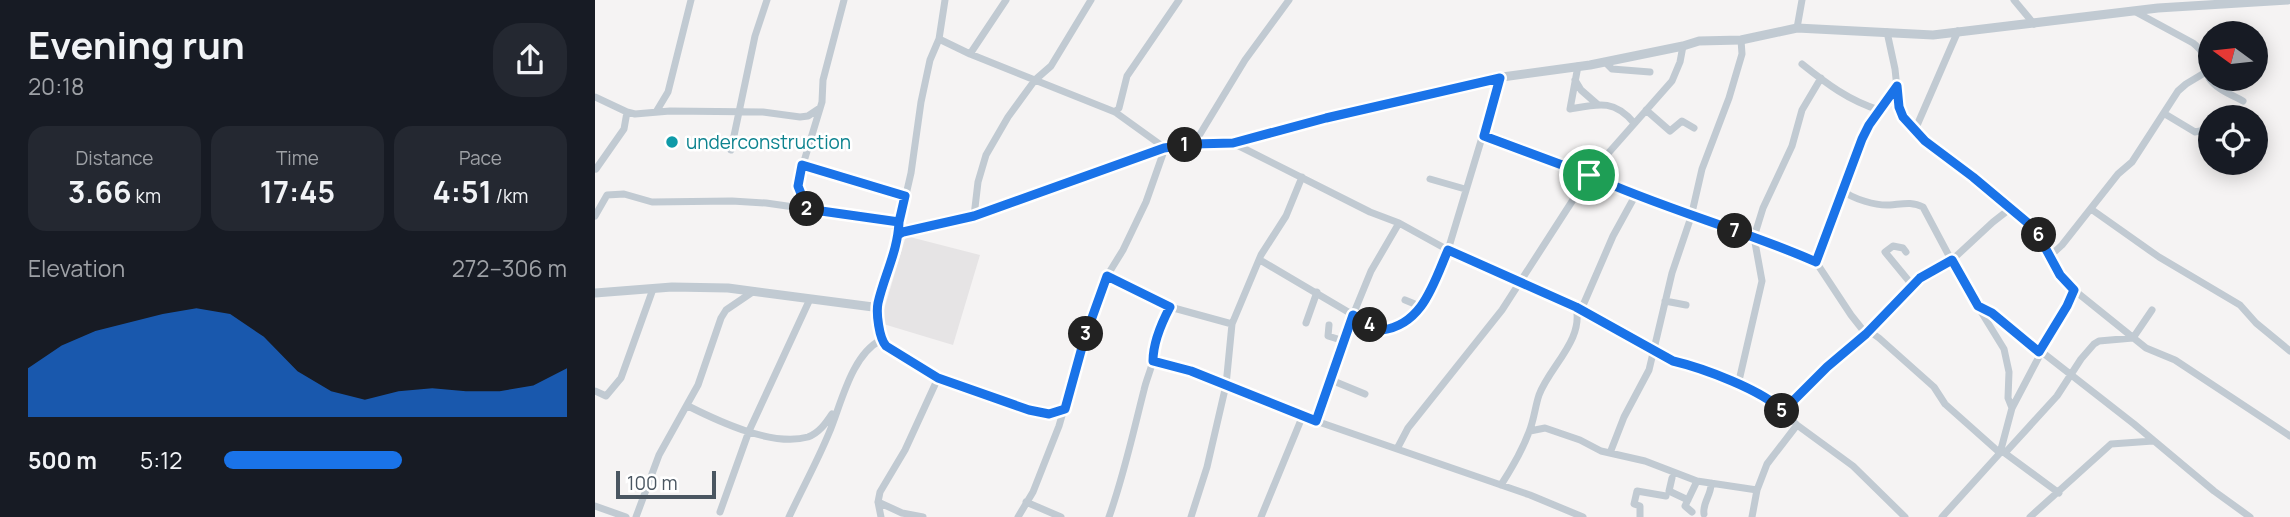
<!DOCTYPE html>
<meta charset="utf-8">
<style>
body{margin:0;font-family:Manrope,sans-serif;background:#242831;color:#f1f3f6;height:100vh;display:flex;flex-direction:column;font-size:26px;white-space:nowrap}
*{box-sizing:border-box;margin:0}
p{font-size:23px;color:#9ea1a6}
.icon{flex:none;width:38px;height:38px;fill:none;stroke:currentColor;stroke-width:2;stroke-linecap:round;stroke-linejoin:round}
.map{position:relative;flex:1;overflow:hidden}
.side{display:flex;flex-direction:column;background:#171b24;width:595px}
.side>*{flex:none}
.needle{width:46px;rotate:285deg}
.controls{position:absolute;left:1603px;top:21px;display:grid;gap:14px}
.controls a{display:grid;place-items:center;width:70px;height:70px;border-radius:50%;background:#171b24;box-shadow:0 4px 18px #0003;font-size:35px}
.scale{position:absolute;left:21px;bottom:18px;width:100px;box-sizing:border-box;padding-left:7px;border:4px solid #4a5661;border-top:0;font-size:19px;line-height:24px;white-space:nowrap;color:#4a5661;-webkit-text-stroke:5px #fff;paint-order:stroke}
.pin{position:absolute;display:grid;place-items:center;width:60px;height:60px;color:#fff;margin:-30px;border:4px solid #fff;border-radius:50%;box-shadow:0 2px 7px #0007}
.km{position:absolute;width:35px;height:35px;margin:-18px;border-radius:50%;background:#222;color:#fff;font-size:19px;line-height:35px;text-align:center}
.round{display:grid;place-items:center;flex:none;width:74px;height:74px;border-radius:28px;background:#242831}
.summary{display:flex;align-items:center;justify-content:space-between;height:119px;padding:0 28px}
h1{font-size:38px;font-weight:700;line-height:52px}
.figures{display:grid;grid-template-columns:repeat(3,1fr);gap:10px;height:119px;padding:7px 28px}
.figures div{display:grid;align-content:center;border-radius:18px;background:#242831;text-align:center}
.figures b{font-size:30px;font-weight:700}
.figures small{font-size:19px;font-weight:400}
.figures p{font-size:19px}
.chart{height:196px;padding:14px 28px}
.chart p{display:flex;justify-content:space-between}
.chart svg{width:100%;height:126px;margin-top:7px;fill:#1a73e8;opacity:.7}
ul{padding:0 28px;list-style:none;font-size:23px}
li{display:grid;grid-template-columns:112px 84px 1fr;align-items:center;height:52px}
li i{height:18px;border-radius:9px;background:#1a73e8}
main{display:flex;flex:1;min-height:0}
.map>svg:first-child{display:block}
</style>
<main>
<section class="side">
<div class="summary"><div><h1>Evening run</h1><p>20:18</p></div><a class="round"><svg class="icon" aria-label="share" viewBox="0 0 24 24"><path d="M12 15V3M7 8l5-5 5 5M5 13v7h14v-7"/></svg></a></div>
<div class="figures">
<div><p>Distance</p><b>3.66<small> km</small></b></div>
<div><p>Time</p><b>17:45</b></div>
<div><p>Pace</p><b>4:51<small> /km</small></b></div>
</div>
<div class="chart"><p><span>Elevation</span>272–306 m</p>
<svg viewBox="0 0 160 44" preserveAspectRatio="none"><path d="M0 44V27L10 19L20 14L30 11L40 8L50 6L60 8L70 16L80 28L90 35L100 38L110 35L120 34L130 35L140 35L150 33L160 27V44z"/></svg>
</div>
<ul>
<li><b>500 m</b>5:12<i style="width:52%"></i></li>
</ul>
</section>
<div class="map">
<svg width="1695" height="517" viewBox="0 0 1695 517">
<rect width="100%" height="100%" fill="#f5f3f3"/>
<path fill="#e6e4e5" d="M 311,236 L 385,255 L 358,345 L 285,323 Z"/>
<g fill="none" stroke-linecap="round" stroke-linejoin="round">
<path stroke="#c1cad2" stroke-width="7" d="M 1419,0 L 1439,24
M 1539,11 L 1598,43 C 1617,58 1605,64 1614,78 C 1621,89 1637,95 1648,101
M 1202,28 L 1207,0
M 1292,32 L 1300,69 L 1304,107 L 1308,117 L 1330,140 L 1378,177 L 1440,229 L 1465,275 L 1479,290 L 1551,348 L 1580,360 L 1695,436
M 344,39 L 375,54 L 520,112 L 570,148 L 551,202 L 528,250 L 512,276 L 489,339 L 464,426 L 438,492 L 423,517
M 375,54 L 411,0
M 1010,62 L 1017,69 L 1055,72
M 1207,64 C 1232,84 1253,100 1284,110
M 983,66 L 975,109 C 1003,104 1019,99 1039,123
M 980,80 L 986,90 L 1002,104
M 0,97 L 32,112 L 40,114 L 75,111 L 168,112 L 205,117 L 213,116 L 225,108
M 1051,110 L 1075,131 L 1087,121 L 1099,128
M 61,112 L 73,92 L 96,0
M 520,112 L 524,108 L 532,76 L 584,0
M 1570,114 L 1600,132 L 1615,129
M 1320,130 L 1363,31
M 889,136 L 964,162 L 1040,196 L 1167,240 L 1221,262 L 1256,315 L 1271,334
M 638,143 L 775,212 L 804,223 L 853,250 L 981,307 L 1078,361 L 1094,365 L 1143,385 L 1181,405 L 1202,425 L 1258,466 L 1310,517
M 599,144 L 650,60 L 694,0
M 136,150 L 160,36 L 172,0
M 207,165 L 310,196
M 1,169 L 29,129 L 32,112
M 835,179 L 870,189
M 1247,190 C 1257,199 1282,206 1295,205 C 1307,204 1317,201 1328,207 L 1369,284 L 1409,349 L 1414,372 L 1413,398 L 1417,408
M 1496,209 L 1564,257 L 1645,305 L 1661,323 L 1695,351
M 212,210 L 204,191 L 203,181 L 227,102 L 228,80 L 249,0
M 0,216 L 12,195 L 29,194 L 57,202 L 137,201 L 171,203 L 304,222
M 379,216 L 383,182 L 391,155 L 413,117 L 440,80 L 456,66 L 496,0
M 304,225 L 316,173 L 326,102 L 335,60 L 344,39 L 350,0
M 1311,252 L 1308,248 L 1298,246 L 1290,252 L 1318,286
M 1456,255 L 1467,245 L 1523,174 L 1537,162 L 1583,91 L 1591,84 L 1611,72
M 665,260 L 782,329 L 793,329 L 810,321 L 830,302 L 853,250 L 905,78
M 1221,262 L 1267,139 L 1274,125 L 1301,86
M 512,276 L 575,307 L 637,324
M 810,300 L 827,307
M 1070,301 L 1091,305
M 282,304 L 286,340 L 343,378 L 434,410 L 454,414 L 470,409
M 1383,306 L 1397,313 L 1539,424 L 1619,491 L 1655,517
M 986,310 L 1018,236 L 1040,196
M 711,323 L 722,292
M 734,325 L 733,336 L 749,341
M 1274,331 L 1284,338 L 1339,387 L 1350,404 L 1405,453
M 558,361 L 596,371 L 721,421 L 935,495 L 988,517
M 736,380 L 770,394
M 1143,385 L 1167,281 L 1159,237 L 1168,208 L 1197,146 L 1207,110 L 1226,78
M 0,391 L 11,396 L 26,378 L 58,289
M 93,406 C 125,422 178,447 213,437 C 224,433 231,423 237,414
M 1188,411 L 1232,367 L 1274,331 L 1325,278 L 1357,260 L 1398,222 L 1416,208
M 721,421 L 758,315 L 776,271 L 804,223
M 935,431 L 950,428 L 985,440 L 1006,451 L 1050,461 L 1102,481 L 1162,490
M 803,447 L 813,428 L 907,310 L 994,175 L 1077,81 L 1085,62 L 1088,46
M 1407,451 L 1464,493
M 1015,453 L 1029,417 L 1054,370 L 1077,273 L 1096,217 L 1107,169 L 1134,98 L 1147,54 L 1146,40
M 1410,453 L 1462,396 L 1486,359 L 1499,344 L 1504,341 L 1538,338 L 1557,310
M 1077,478 L 1074,491 L 1093,500
M 906,485 C 917,468 927,451 934,432 C 939,420 940,407 944,395 C 955,366 989,340 981,307
M 283,502 L 307,513 L 328,517
M 431,502 L 466,517
M 0,506 L 31,517
M 125,512 L 154,431 L 215,299
M 1097,512 L 1090,506 L 1102,481
M 1109,514 C 1107,503 1117,494 1116,483
M 41,517 L 64,455 L 103,385 L 126,318 L 131,310 L 159,291
M 194,517 C 207,489 222,462 234,433 C 246,405 256,355 286,340
M 286,517 L 283,502 L 285,492 L 310,450 L 343,378
M 514,517 C 529,475 538,433 549,390 C 551,381 555,372 557,364 C 563,340 563,329 575,307
M 596,517 L 612,467 L 631,385 L 637,324 L 666,255 L 691,216 L 707,177
M 666,517 L 708,415
M 1045,517 L 1045,506 L 1039,504 L 1042,491 L 1071,496
M 1157,517 L 1162,490 L 1172,464 L 1202,425
M 1347,517 L 1405,453 L 1417,408 L 1479,290
M 1435,517 L 1516,444 L 1558,441"/>
<path stroke="#c1cad2" stroke-width="9" d="M 0,293 L 77,287 L 133,288 L 278,307 L 285,300 L 306,232 L 379,216 L 570,148 L 599,144 L 638,143 L 900,78 L 995,65 L 1088,46 L 1104,41 L 1146,40 L 1202,28 L 1338,35 L 1563,8 L 1693,0"/>
</g>
<g fill="none" stroke-linecap="round" stroke-linejoin="round">
<g stroke="#fff" stroke-width="14">
<path id="route" d="M 994,175 L 889,136 L 905,78 L 731,118 L 638,143 L 599,144 L 569,148 L 379,216 L 308,232 L 303,235 L 304,222 L 310,196 L 207,165 L 203,186 L 212,209 L 304,222 C 303,251 289,276 283,303 C 281,313 284,338 291,346 L 343,378 L 434,410 L 454,414 L 470,409 L 489,340 L 512,276 L 575,307 C 566,324 558,342 558,361 L 596,371 L 721,421 L 758,315 L 787,330 C 828,325 839,282 853,250 L 981,307 L 1078,361 C 1108,368 1167,390 1188,411 L 1232,367 L 1271,334 L 1325,278 L 1357,260 L 1383,306 L 1397,313 L 1444,352 L 1472,306 L 1479,290 L 1465,275 L 1440,229 L 1378,177 L 1330,141 L 1308,117 L 1304,107 L 1302,86 L 1274,125 L 1267,139 L 1221,262 C 1147,229 1068,209 994,175"/>
</g>
<use href="#route" stroke="#1a73e8" stroke-width="9"/>
</g>
<circle fill="#0f9aa8" stroke="#fff" stroke-width="2.5" cx="77" cy="142" r="7"/>
<g text-anchor="middle" stroke-width="5" stroke-linejoin="round" paint-order="stroke">
<g font-size="19" fill="#0d838f" stroke="#fff" text-anchor="start">
<text x="91" y="149">underconstruction</text>
</g>
</g>
</svg>
<div class="controls">
<a><svg class="needle" viewBox="-14 -14 28 28"><path d="M0-13l5 13h-10z" fill="#e53935"/><path d="M0 13l5-13h-10z" fill="#9ea1a6"/></svg></a>
<a><svg class="icon" aria-label="locate" viewBox="0 0 24 24"><circle cx="12" cy="12" r="6"/><path d="M12 2v4M12 18v4M2 12h4M18 12h4"/></svg></a>
</div>
<div class="scale">100 m</div>
<div class="pin" style="left:994px;top:175px;background:#1e9e55"><svg class="icon" aria-label="arrive" viewBox="0 0 24 24"><path d="M6 21V4h12l-3 4 3 4H6"/></svg></div>
<b class="km" style="left:590px;top:145px">1</b>
<b class="km" style="left:212px;top:209px">2</b>
<b class="km" style="left:491px;top:334px">3</b>
<b class="km" style="left:775px;top:325px">4</b>
<b class="km" style="left:1187px;top:411px">5</b>
<b class="km" style="left:1444px;top:235px">6</b>
<b class="km" style="left:1140px;top:231px">7</b>
</div>
</main>
